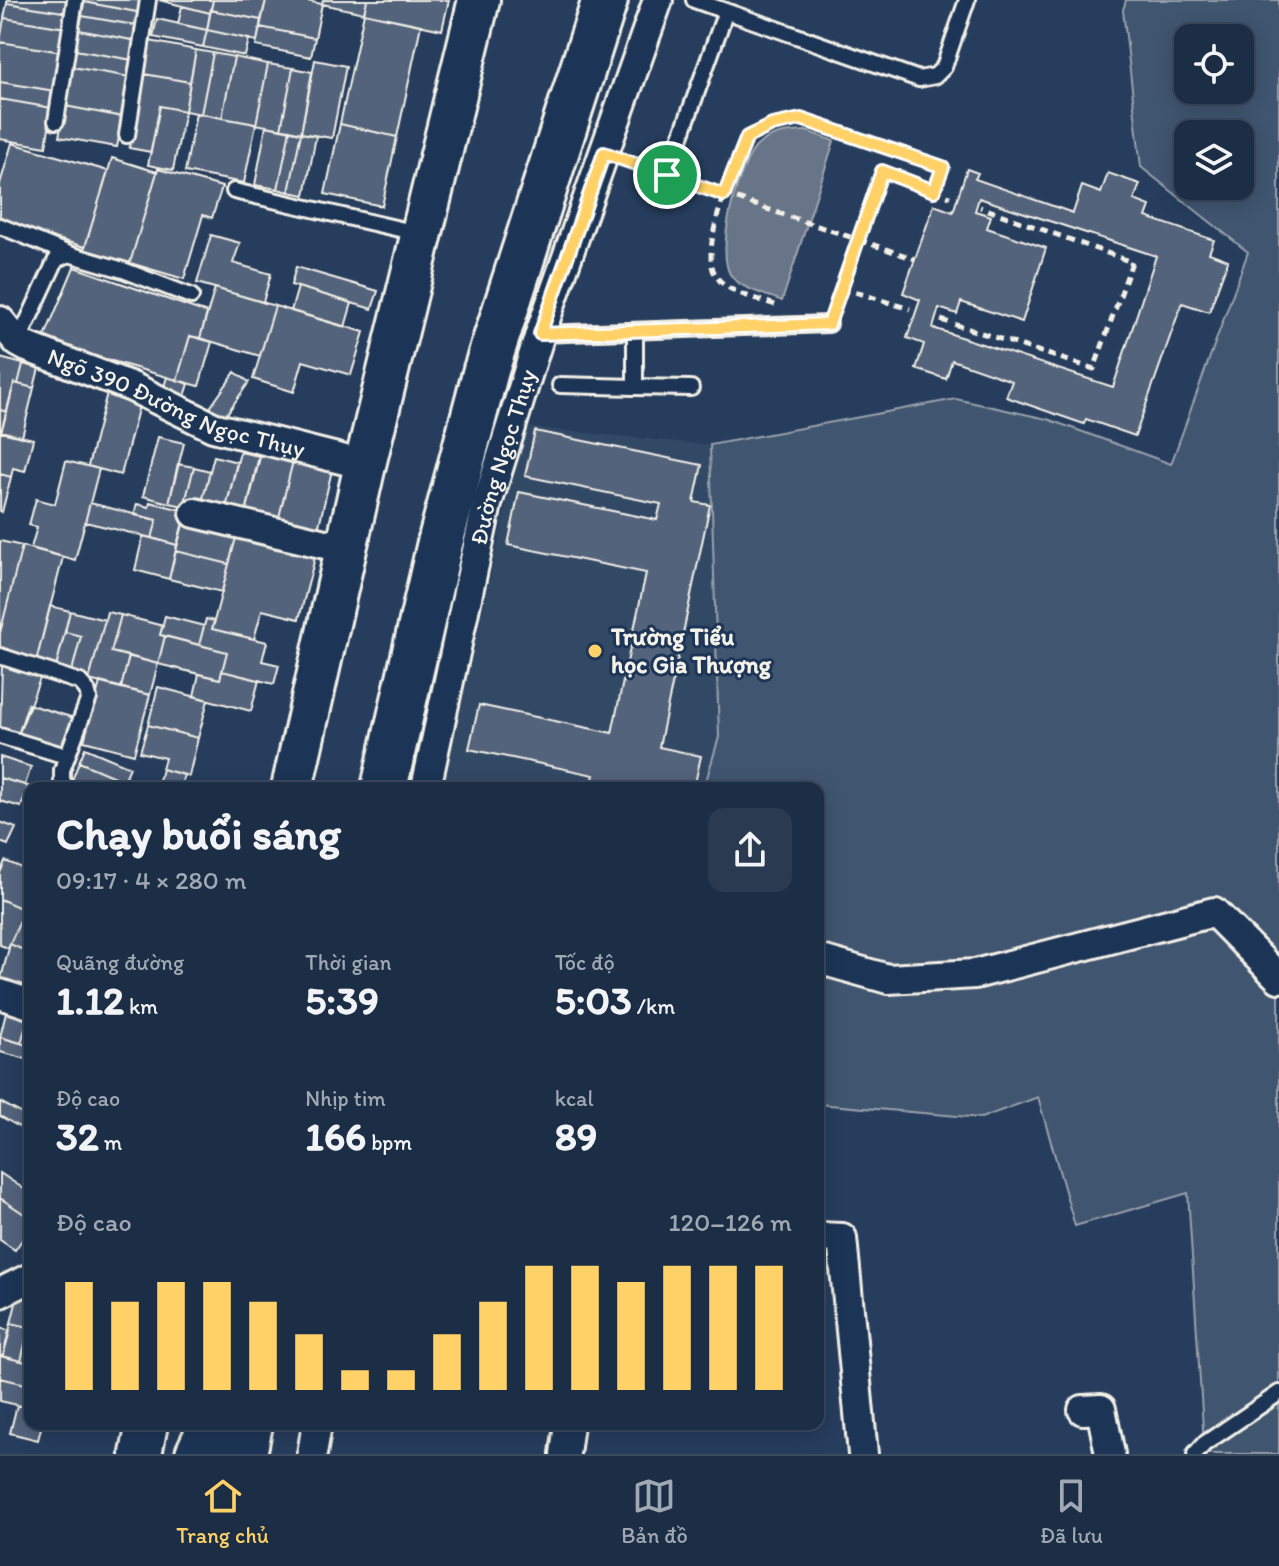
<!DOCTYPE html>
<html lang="vi">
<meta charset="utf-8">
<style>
body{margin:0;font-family:Itim,sans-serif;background:#293a51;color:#f1f3f6;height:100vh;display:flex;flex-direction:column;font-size:30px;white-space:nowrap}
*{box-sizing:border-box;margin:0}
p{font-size:26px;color:#a0a8b3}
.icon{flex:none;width:44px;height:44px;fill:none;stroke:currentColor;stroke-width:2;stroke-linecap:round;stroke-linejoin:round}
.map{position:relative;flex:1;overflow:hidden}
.side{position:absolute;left:24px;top:782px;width:800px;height:648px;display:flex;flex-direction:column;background:#1c2e46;border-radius:16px;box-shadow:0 4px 20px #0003,0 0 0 2px #3a4a5f}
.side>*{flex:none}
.buttons{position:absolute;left:1174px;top:24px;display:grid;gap:16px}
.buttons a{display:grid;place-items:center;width:80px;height:80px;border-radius:16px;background:#1c2e46;box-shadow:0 4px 20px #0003,0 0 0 2px #3a4a5f;font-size:40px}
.pin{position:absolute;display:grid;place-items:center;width:68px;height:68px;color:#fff;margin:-34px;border:4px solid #fff;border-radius:50%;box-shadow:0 2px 8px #0007}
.round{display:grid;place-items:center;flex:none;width:84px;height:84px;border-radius:16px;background:#293a51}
.headline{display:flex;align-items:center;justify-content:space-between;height:136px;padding:0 32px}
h1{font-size:44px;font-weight:700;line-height:60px}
.figures{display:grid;grid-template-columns:repeat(3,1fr);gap:12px;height:136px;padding:8px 32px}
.figures div{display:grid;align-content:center}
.figures b{font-size:40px;font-weight:700}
.figures small{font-size:22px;font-weight:400}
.figures p{font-size:22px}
.chart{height:224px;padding:16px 32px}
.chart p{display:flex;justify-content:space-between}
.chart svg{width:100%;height:144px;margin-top:8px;stroke:#ffd166;stroke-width:6}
.dock{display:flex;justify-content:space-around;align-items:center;height:112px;border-top:2px solid #3a4a5f;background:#1c2e46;font-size:22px;color:#a0a8b3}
.dock a{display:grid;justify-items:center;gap:4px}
.dock .active{color:#ffd166}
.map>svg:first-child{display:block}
</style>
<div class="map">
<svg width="1279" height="1454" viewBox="0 0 1279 1454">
<rect width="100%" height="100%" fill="#263d5d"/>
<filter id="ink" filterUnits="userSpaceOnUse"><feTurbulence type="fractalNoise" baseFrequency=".0125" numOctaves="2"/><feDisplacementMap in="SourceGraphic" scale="16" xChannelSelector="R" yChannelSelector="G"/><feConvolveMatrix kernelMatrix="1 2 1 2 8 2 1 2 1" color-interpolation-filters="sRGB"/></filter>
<g filter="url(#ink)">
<path fill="#334966" d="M 524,427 L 710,445 L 719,737 L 705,788 L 443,788 Z"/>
<path fill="#40546f" stroke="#9aa2ac" stroke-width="2" fill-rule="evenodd" d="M 1126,0 L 1279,0 L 1279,1454 L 1193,1454 L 1204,1444 L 1188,1193 L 1075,1226 L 1038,1097 L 981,1118 L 818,1104 L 818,788 L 704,788 L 719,737 L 710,445 L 956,399 L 1047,419 L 1171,464 L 1248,252 L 1141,167 L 1123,10 ZM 1188,38 L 1240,38 L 1240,90 L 1188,90 ZM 1188,134 L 1240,134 L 1240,186 L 1188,186 Z"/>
<path fill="#677588" stroke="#9fa7ae" stroke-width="2" d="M 806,131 L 834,141 L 782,301 C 767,295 742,289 732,277 C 713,255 739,159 759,144 C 774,132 788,132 806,131 Z"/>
<path fill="#52647b" stroke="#f4f1e8" stroke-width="2" fill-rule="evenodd" d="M 7,0 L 71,0 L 69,13 L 7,3 Z
M 85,0 L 145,0 L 142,13 L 84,2 Z
M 159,0 L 213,0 L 210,13 Z
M 213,0 L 266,0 L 261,20 L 211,10 Z
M 266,0 L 302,0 L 322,4 L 315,38 L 260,27 Z
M 323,0 L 367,0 L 364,13 L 322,4 Z
M 367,0 L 449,0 L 442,30 L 364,13 Z
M 84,2 L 142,13 L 140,26 L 82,16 Z
M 7,3 L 69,13 L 66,28 L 4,18 Z
M 182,6 L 210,13 L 207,30 L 178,24 Z
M 211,10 L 261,20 L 257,41 L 207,30 Z
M 364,13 L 421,25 L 397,137 L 340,124 Z
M 82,16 L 140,26 L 137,41 L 79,30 Z
M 4,18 L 66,28 L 62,52 L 0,42 Z
M 157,19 L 207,30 L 203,47 L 153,37 Z
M 260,27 L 315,38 L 311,57 L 256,46 Z
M 79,30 L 137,41 L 133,60 L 75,50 Z
M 207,30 L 249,39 L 245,56 L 203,47 Z
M 150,41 L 196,50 L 190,82 L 144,74 Z
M 0,42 L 62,52 L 55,91 L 0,82 Z
M 75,50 L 133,60 L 130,77 L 72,67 Z
M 196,50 L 213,53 L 201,114 L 185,111 Z
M 213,53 L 234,57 L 222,118 L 201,114 Z
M 234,57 L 268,64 L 256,124 L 222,118 Z
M 315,60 L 346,66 L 332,138 L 301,133 Z
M 268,64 L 293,68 L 281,129 L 256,124 Z
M 72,67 L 130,77 L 123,117 L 65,106 Z
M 293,68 L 312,72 L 301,133 L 281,129 Z
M 144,74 L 190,82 L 185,111 L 160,106 L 151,152 L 129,148 Z
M 0,82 L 55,91 L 52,108 L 0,99 Z
M 0,99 L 52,108 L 46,147 L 0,139 Z
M 65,106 L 123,117 L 117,147 L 59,137 Z
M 160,106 L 185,111 L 173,170 L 148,165 Z
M 196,113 L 256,124 L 244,183 L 185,172 Z
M 340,124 L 397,137 L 382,206 L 325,194 Z
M 266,126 L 290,130 L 278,189 L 255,185 Z
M 290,130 L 301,133 L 289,192 L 278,189 Z
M 301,133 L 316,136 L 305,195 L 289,192 Z
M 12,143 L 108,171 L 85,247 L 0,222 L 0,184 Z
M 112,158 L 157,172 L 130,263 L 84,250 Z
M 158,169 L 222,187 L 212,218 L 203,215 L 184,279 L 130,263 Z
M 967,169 L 978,173 L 975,179 L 1073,213 L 1082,186 L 1101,193 L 1108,173 L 1140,184 L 1134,200 L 1150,206 L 1146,217 L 1214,240 L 1209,253 L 1228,260 L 1209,312 L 1182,303 L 1135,436 L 1086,419 L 1084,424 L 1006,397 L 1012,381 L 952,360 L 946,379 L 916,369 L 924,344 L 907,338 L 920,300 L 903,293 L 934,205 L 953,212 ZM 979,198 L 1156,256 L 1113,387 L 933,328 L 939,308 L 957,314 L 961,302 L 1022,322 L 1046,248 L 987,228 L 991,216 L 975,211 Z
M 211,235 L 240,243 L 233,263 L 271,274 L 263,302 L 197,283 Z
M 74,267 L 207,313 L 200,338 L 190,336 L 177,380 L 95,356 L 93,364 L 40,348 Z
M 296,267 L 378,291 L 372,309 L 291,285 Z
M 298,287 L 352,303 L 345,327 L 291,311 Z
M 215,288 L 275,306 L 260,356 L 200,338 Z
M 275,306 L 364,332 L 351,375 L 303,361 L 294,392 L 253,379 Z
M 190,336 L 212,342 L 199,386 L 177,380 Z
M 0,358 L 23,364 L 18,384 L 14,383 L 7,412 L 0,410 Z
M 23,364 L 39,368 L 34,388 L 18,384 Z
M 235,372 L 249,382 L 219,425 L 205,415 Z
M 167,377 L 189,384 L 182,405 L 160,399 Z
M 14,383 L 34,388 L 22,437 L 1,432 Z
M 109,385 L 142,394 L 121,475 L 88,466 Z
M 0,410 L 7,412 L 1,432 L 0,431 Z
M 0,431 L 33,439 L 25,471 L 13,468 L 11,477 L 0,474 Z
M 535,431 L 702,465 L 694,502 L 710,505 L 659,747 L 701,756 L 694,788 L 591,788 L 594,775 L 469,749 L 479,705 L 612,733 L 646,573 L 508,545 L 519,492 L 657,520 L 661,504 L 525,476 Z
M 158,437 L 184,443 L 169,503 L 143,496 Z
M 262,449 L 294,457 L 276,529 L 244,521 Z
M 240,452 L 259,456 L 244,521 L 224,516 Z
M 214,456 L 237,462 L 224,516 L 200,510 Z
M 294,457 L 333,466 L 316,538 L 276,529 Z
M 66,461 L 99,469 L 75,560 L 31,548 L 37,527 L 29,525 L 36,499 L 55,504 Z
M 178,464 L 194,467 L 184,506 L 169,503 Z
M 194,467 L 210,471 L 200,510 L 184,506 Z
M 0,474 L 11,477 L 2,512 L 0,511 Z
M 150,502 L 186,511 L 177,545 L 152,538 L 157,520 L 134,515 L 137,504 L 149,507 Z
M 90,503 L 157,520 L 152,538 L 85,522 Z
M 185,517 L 238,530 L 229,564 L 176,551 Z
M 238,530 L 317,550 L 299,619 L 262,610 L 254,639 L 212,629 Z
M 143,536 L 177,545 L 169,579 L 135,570 Z
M 0,541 L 22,546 L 0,633 Z
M 22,546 L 63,557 L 36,662 L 0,653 L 0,633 Z
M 176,551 L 229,564 L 222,592 L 169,579 Z
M 50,606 L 70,611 L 56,667 L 36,662 Z
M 70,611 L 105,620 L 89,680 L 71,675 L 81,636 L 65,632 Z
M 107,612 L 121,615 L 111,652 L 129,656 L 121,688 L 89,680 Z
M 121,615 L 163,626 L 160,635 L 165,636 L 158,664 L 111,652 Z
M 165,616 L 204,626 L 199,645 L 160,635 Z
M 206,619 L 215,621 L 212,629 L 267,642 L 262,661 L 279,665 L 274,684 L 222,671 L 227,652 L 199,645 Z
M 65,632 L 81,636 L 72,671 L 56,667 Z
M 165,636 L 227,652 L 220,679 L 158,664 Z
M 129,656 L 158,664 L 150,695 L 121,688 Z
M 2,664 L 41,676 L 17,738 L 0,733 Z
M 222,671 L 259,680 L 251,711 L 194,696 L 199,674 L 220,679 Z
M 100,682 L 150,695 L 134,754 L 84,741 Z
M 158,687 L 208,700 L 198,738 L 148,725 Z
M 28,704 L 74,718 L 62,753 L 17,738 Z
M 148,725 L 198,738 L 189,776 L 162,769 L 165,758 L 140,752 Z
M 85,748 L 130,767 L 124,781 L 79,762 Z
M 0,757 L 31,767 L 25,785 L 0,778 Z
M 79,762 L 124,781 L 121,788 L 83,788 L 71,783 Z
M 162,769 L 184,775 L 180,788 L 157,788 Z
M 0,778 L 28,786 L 21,807 L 0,801 Z
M 0,822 L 16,828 L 8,845 L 0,842 Z
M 5,861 L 30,871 L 30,898 L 25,910 L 0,899 L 0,873 Z
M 0,899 L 25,910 L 8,948 L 0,945 Z
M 29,900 L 30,901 L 30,953 L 10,944 Z
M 10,944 L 30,953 L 30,998 L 0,982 Z
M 8,1005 L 30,1011 L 21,1043 L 0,1037 Z
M 30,1011 L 30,1046 L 21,1043 Z
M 0,1037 L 30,1046 L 30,1060 L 0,1052 Z
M 0,1102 L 30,1118 L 28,1132 L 0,1116 Z
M 0,1173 L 30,1193 L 29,1217 L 0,1198 Z
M 0,1198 L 30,1218 L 30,1228 L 15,1250 L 0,1240 Z
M 18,1295 L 30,1297 L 29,1327 L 11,1323 Z
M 11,1323 L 29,1327 L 21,1361 L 3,1356 Z
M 29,1327 L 30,1328 L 30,1363 L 21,1361 Z
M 0,1328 L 10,1331 L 3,1356 L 0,1356 Z
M 0,1356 L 30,1363 L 30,1385 L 0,1378 Z
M 0,1378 L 30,1385 L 30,1408 L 0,1401 Z
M 17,1405 L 30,1408 L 30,1424 L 42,1424 L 38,1440 L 10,1433 Z"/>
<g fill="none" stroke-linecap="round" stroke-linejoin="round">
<g stroke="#f4f1e8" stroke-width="20">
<path id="lane" d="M 694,0 L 919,79 L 935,76 L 944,67 L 967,0
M 56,121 L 75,0
M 127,135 L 148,0
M 667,175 L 726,11
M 234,191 L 421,234
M 0,226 L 69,254
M 540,334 L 829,324
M 18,342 L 56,260 L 69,254 L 123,270 L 191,296
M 560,385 L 635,387 L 635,331
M 635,387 L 691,388
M 0,656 L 80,682 L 87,690 L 89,698 L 62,770 L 62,781 L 68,788
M 0,736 L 66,756
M 1195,1454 L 1204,1444 L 1279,1393"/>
</g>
<g stroke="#f4f1e8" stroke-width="34">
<g id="street">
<path id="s1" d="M 0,321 L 18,342 L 27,347 L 132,387 L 213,427 L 365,465"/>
<path d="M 195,513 L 346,549"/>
<path id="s2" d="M 426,788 L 487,504 L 540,334 L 658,0"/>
<path d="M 818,959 L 888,979 L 975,974 L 1214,912 L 1279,978"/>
<path d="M 0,994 L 30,1004"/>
<path d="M 818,1237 L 842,1238 L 863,1454"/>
<path d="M 0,1293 L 30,1278"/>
<path d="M 1083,1410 L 1101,1409 L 1110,1454"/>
<path d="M 312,1454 L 317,1424"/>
<path d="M 565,1454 L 569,1424"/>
</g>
</g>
<g stroke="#f4f1e8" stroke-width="46">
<path id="secondary" d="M 292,788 L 365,465 L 479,0
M 141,1454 L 147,1424"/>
</g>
<g stroke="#f4f1e8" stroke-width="50">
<path id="primary" d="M 384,788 L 439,547 L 486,370 L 605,0
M 198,1454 L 212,1424
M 244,1454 L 250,1424"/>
</g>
<path stroke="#f4f1e8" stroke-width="5" stroke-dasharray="8 6" stroke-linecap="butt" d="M 627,161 L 652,170
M 684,181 L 859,240 L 835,309
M 934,191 L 950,197
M 842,288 L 910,309
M 775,305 C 756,298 725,293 715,274 C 699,247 735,165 747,137 L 772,125 L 801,119 L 943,167 L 934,191 L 882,171 L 859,240 L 915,259
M 941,320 L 1094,369 L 1132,262 L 980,207"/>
<use href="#lane" stroke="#1d3557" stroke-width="14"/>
<use href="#street" stroke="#1d3557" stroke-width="28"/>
<use href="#secondary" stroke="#1d3557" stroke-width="40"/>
<use href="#primary" stroke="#1d3557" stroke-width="44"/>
</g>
</g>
<g fill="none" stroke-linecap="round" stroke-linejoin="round" filter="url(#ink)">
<g stroke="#fff" stroke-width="16">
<path id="route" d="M 801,119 L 943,167 L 934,191 L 882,171 L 829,324 L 540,334 L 604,153 L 724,195 L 747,137 L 772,125 Z"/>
</g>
<use href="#route" stroke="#ffd166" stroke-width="10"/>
</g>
<circle fill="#ffd166" stroke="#1d3557" stroke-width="3" cx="595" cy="651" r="8"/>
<g text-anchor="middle" stroke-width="6" stroke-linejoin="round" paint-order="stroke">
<g font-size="24" fill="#f4f1e8" stroke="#1d3557">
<text dy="8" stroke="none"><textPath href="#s1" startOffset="198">Ngõ 390 Đường Ngọc Thụy</textPath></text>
<text dy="8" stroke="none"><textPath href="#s2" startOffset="340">Đường Ngọc Thụy</textPath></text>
</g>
<g font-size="24" font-weight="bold" fill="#f4f1e8" stroke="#1d3557" text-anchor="start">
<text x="611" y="645">Trường Tiểu<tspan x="611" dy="28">học Gia Thượng</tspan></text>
</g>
</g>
</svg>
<div class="buttons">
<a><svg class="icon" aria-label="locate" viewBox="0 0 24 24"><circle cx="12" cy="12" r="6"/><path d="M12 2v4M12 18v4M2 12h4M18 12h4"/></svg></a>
<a><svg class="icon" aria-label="layers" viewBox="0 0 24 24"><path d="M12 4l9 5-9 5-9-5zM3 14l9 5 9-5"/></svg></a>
</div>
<div class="pin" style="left:667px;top:175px;background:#1e9e55"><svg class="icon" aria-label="arrive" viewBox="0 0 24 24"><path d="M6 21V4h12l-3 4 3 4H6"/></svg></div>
<section class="side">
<div class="headline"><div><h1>Chạy buổi sáng</h1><p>09:17 · 4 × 280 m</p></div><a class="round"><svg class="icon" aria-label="share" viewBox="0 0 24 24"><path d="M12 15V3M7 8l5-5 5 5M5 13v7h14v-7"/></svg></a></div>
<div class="figures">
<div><p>Quãng đường</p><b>1.12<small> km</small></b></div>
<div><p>Thời gian</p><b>5:39</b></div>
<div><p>Tốc độ</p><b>5:03<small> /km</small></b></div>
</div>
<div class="figures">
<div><p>Độ cao</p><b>32<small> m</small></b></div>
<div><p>Nhịp tim</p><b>166<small> bpm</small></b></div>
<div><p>kcal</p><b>89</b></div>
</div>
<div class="chart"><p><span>Độ cao</span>120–126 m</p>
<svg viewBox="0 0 160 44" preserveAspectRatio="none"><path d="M5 44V11M15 44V17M25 44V11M35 44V11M45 44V17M55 44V27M65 44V38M75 44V38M85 44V27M95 44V17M105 44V6M115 44V6M125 44V11M135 44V6M145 44V6M155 44V6"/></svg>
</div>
</section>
</div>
<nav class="dock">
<a class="active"><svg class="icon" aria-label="home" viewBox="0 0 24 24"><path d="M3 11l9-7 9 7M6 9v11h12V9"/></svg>Trang chủ</a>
<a><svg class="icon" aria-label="map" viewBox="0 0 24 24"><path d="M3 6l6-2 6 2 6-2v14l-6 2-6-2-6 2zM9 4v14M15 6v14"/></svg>Bản đồ</a>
<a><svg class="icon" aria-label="saved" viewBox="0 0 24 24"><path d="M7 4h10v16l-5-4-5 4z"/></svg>Đã lưu</a>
</nav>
